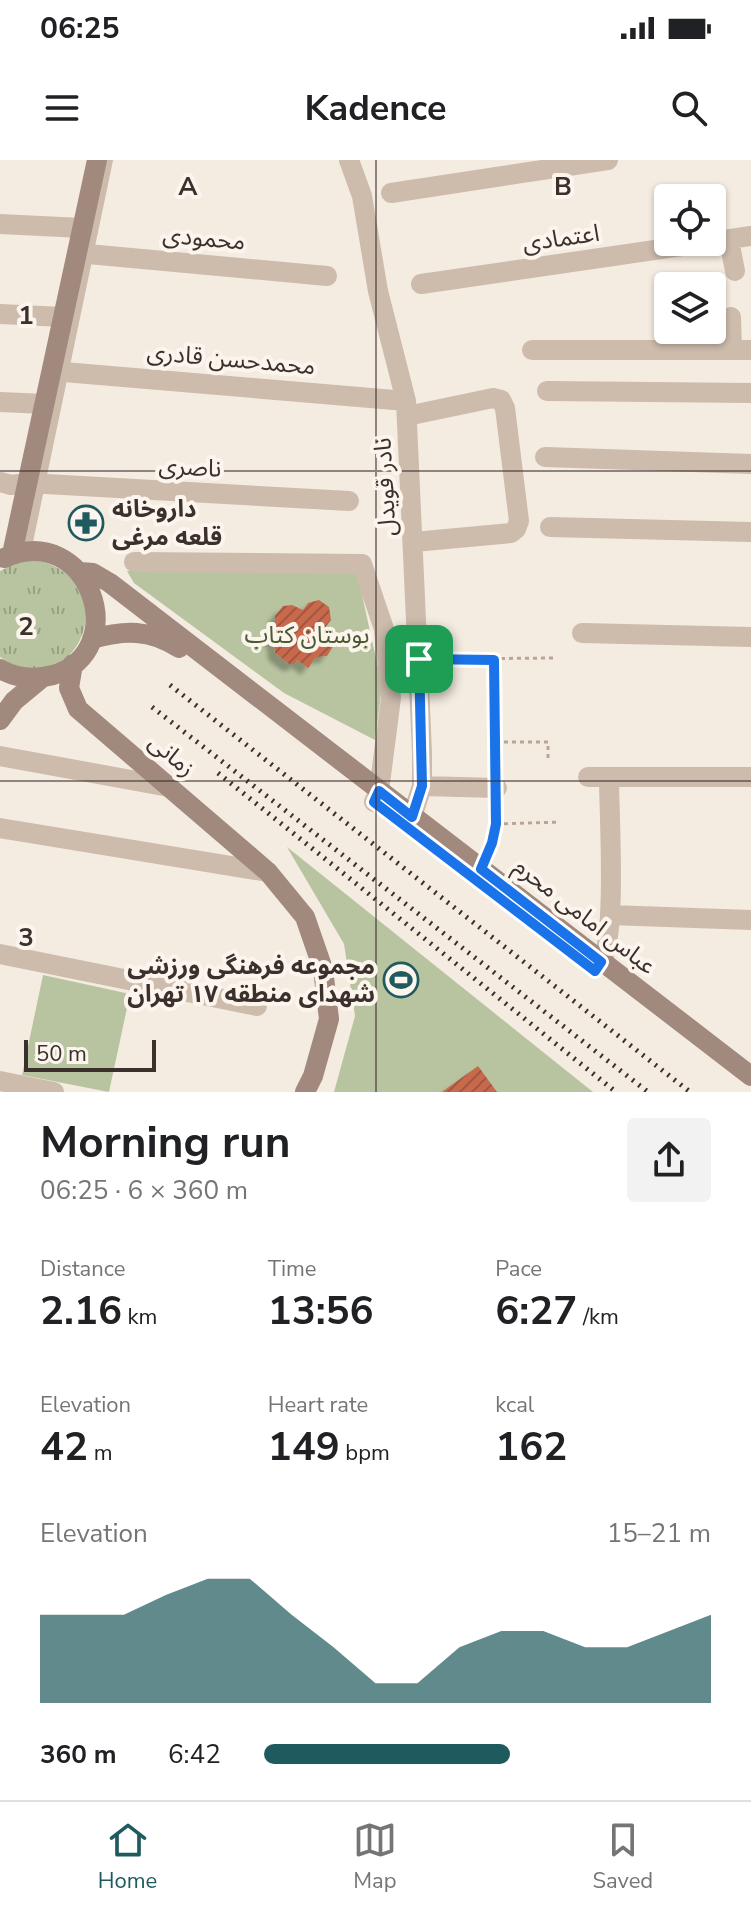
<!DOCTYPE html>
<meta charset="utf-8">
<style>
body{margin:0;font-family:"Nunito Sans","Noto Sans Arabic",sans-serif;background:#f2f2f2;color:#202124;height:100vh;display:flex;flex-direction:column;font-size:30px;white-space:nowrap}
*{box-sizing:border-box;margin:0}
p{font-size:26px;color:#757577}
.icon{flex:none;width:44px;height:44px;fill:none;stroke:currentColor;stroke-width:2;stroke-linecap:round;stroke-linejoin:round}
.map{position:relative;height:932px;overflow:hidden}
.sheet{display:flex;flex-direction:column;background:#fff;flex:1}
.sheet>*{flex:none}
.buttons{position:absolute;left:654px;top:24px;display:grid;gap:16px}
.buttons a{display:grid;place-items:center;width:72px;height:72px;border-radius:8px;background:#fff;box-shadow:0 2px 6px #0004;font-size:40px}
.scale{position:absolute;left:24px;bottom:20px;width:132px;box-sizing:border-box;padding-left:8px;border:4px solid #3b302b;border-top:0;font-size:22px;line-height:28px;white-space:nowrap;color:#3b302b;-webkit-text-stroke:6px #fbf5ee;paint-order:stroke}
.pin{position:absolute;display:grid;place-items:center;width:68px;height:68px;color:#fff;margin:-34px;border-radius:16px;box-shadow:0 4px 12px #0006}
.round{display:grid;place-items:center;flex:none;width:84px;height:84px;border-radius:8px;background:#f2f2f2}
.summary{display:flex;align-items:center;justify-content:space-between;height:136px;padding:0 40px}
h1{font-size:44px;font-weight:700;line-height:60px}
.figures{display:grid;grid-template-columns:repeat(3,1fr);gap:12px;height:136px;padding:8px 40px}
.figures div{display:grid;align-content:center}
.figures b{font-size:40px;font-weight:700}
.figures small{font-size:22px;font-weight:400}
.figures p{font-size:22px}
.chart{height:224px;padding:16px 40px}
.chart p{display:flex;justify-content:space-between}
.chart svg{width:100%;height:144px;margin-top:8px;fill:#1f5a5e;opacity:.7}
ul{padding:0 40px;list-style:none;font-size:26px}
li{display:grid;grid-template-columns:128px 96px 1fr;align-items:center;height:60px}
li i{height:20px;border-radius:10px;background:#1f5a5e}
.status{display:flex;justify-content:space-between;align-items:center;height:56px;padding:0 40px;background:#fff;direction:ltr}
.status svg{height:22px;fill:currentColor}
header{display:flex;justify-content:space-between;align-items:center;height:104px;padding:0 40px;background:#fff;font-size:36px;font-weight:700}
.menu{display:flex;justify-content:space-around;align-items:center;height:112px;border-top:2px solid #e0e0e0;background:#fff;font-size:22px;color:#757577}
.menu a{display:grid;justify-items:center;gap:4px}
.menu .current{color:#1f5a5e}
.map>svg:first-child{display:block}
</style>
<div class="status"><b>06:25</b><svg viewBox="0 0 49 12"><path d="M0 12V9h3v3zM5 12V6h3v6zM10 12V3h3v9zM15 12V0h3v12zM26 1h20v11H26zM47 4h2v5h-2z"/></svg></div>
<header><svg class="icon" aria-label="menu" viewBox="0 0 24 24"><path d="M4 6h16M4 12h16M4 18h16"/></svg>Kadence<svg class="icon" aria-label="search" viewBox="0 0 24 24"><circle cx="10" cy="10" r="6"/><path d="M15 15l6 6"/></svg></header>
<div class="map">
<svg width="751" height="932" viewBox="0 0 751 932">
<defs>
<pattern id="grass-tufts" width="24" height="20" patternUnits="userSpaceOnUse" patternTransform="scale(2)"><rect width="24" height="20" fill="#b8c4a0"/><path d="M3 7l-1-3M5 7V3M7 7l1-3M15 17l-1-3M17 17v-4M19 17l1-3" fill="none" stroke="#97a083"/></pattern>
<pattern id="building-hatch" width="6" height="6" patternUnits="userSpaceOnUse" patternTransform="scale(2)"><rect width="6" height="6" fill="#c8694b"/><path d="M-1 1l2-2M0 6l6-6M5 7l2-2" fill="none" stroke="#a4573f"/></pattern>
<filter id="shadow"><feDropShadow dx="-7" dy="7" stdDeviation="2" flood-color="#0004"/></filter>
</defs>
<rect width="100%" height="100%" fill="#f4ebe1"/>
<path fill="url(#grass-tufts)" d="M 36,400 C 130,421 76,549 0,497 L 0,411 L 18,402 Z"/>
<path fill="#b8c4a0" d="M 127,411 L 357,412 L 382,526 L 375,580 L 284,533 L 134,423 Z
M 287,687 L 593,932 L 334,932 L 355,856 L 344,784 Z
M 43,815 L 130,834 L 109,932 L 22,915 Z"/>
<path fill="url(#building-hatch)" filter="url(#shadow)" d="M 319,440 L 329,447 L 331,460 L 324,469 L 333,475 L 334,485 L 327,496 L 316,497 L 308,508 L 297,500 L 295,504 L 289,504 L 275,493 L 274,482 L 269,476 L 275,468 L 275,456 L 283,446 L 292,445 L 303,450 L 308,443 Z
M 478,906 L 497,932 L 442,932 Z"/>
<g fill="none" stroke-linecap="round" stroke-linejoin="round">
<path stroke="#b9a596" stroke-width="3" stroke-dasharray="4 4" stroke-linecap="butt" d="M 437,499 L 554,498
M 494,500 L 496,608
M 496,582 L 548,582 L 548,601
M 496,664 L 560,662
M 489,691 L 496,664 L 496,648"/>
<path stroke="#cdbbac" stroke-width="10" d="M 26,391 L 108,0"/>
<path stroke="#cdbbac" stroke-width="20" d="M 349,0 L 362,36 L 378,131 L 406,241 L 422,592 L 422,626 L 412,657
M 391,33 L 608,0
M 0,64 L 82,68
M 729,80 L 735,111
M 77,93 L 327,116
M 421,124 L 751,76
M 0,154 L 63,157
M 731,157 L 732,190
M 532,190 L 751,190
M 52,211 L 406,241
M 547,231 L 751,233
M 0,242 L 45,244
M 407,256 L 493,238 L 501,240 L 505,248 L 519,361 L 516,369 L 511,373 L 414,382
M 545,297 L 751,304
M 0,322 L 11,325 L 28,323 L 349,341
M 550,367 L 751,372
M 134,402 L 362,404 L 384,469 L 391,538 L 379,631 L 374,642
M 582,473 L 751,477
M 0,596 L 169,627
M 588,617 L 751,617
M 422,626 L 497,628
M 0,668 L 268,712
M 610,755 L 751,760
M 0,794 L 257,846
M 601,802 C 617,778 609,653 609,618
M 0,921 L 54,932"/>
<path stroke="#a18a7d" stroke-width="20" d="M 12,394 L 97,0
M 80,412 L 93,413 L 110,423 L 751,916
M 92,479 C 124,470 150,469 179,488
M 73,504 L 69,528 L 78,549 L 268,712 L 305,757 L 323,809 L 329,859 L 313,916 L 305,932
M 0,509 C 16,518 35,520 53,515 C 134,491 89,360 4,398
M 0,560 L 14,541 L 43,517"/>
<path stroke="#3b302b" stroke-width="5" stroke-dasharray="2 6" stroke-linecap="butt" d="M 170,525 L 690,932
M 152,547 L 648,932
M 218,613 L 616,932"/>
</g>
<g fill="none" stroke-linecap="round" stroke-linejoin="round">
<g stroke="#fff" stroke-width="16">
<path id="route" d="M 419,499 L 494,500 L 496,664 L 492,683 L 481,709 L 601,802 L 595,811 L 374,642 L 379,631 L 412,657 L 422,626 Z"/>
</g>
<use href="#route" stroke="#1a73e8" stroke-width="10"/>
</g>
<path fill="none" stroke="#3b302b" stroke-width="2" stroke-opacity="0.55" d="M 376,0 L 376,932M 0,311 L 751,311M 0,621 L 751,621"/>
<defs>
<g id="pharmacy-ring" transform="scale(1.8)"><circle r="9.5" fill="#fbf5ee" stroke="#1f5a5e" stroke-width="1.5"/><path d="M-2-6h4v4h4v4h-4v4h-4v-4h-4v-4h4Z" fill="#1f5a5e"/></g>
<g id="stadium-ring" transform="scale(1.8)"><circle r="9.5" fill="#fbf5ee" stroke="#1f5a5e" stroke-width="1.5"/><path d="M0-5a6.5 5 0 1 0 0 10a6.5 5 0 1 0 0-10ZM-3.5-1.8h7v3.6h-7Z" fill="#1f5a5e"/></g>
</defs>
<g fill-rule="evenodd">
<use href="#pharmacy-ring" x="86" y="363"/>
<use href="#stadium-ring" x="401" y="820"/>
</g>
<g text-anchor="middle" stroke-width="8" stroke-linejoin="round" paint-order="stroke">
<g font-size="24" fill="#3b302b" stroke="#fbf5ee">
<text transform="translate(204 78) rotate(5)" y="8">محمودی</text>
<text transform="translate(561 78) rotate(-8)" y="8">اعتمادی</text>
<text transform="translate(231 199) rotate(5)" y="8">محمدحسن قادری</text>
<text transform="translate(190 307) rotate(3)" y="8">ناصری</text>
<text transform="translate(385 327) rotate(-93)" y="8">نادر قویدل</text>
<text transform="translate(172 595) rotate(40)" y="8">زمانی</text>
<text transform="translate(585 756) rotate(38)" y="8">عباس امامی محرم</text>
</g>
<g font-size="24" font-weight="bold" fill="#3b302b" stroke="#fbf5ee" text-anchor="start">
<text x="112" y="357">داروخانه<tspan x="112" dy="28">قلعه مرغی</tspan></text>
<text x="375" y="814" text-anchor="end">مجموعه فرهنگی ورزشی<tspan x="375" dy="28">شهدای منطقه ۱۷ تهران</tspan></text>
</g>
<g font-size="24" fill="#4a5a2e" stroke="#fbf5ee">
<text x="307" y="483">بوستان کتاب</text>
</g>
</g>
<g font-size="26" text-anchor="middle" font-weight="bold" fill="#3b302b" stroke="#fbf5ee" stroke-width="8" stroke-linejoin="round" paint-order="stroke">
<text x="188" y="35">A</text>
<text x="563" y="35">B</text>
<text x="26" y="164">1</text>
<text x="26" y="475">2</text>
<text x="26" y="786">3</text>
</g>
</svg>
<div class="buttons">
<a><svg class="icon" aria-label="locate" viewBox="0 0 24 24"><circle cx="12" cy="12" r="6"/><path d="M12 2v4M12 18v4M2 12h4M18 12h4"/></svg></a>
<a><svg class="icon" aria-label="layers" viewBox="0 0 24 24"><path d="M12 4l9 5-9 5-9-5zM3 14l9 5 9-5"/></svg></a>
</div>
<div class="scale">50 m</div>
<div class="pin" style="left:419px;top:499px;background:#1e9e55"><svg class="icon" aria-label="arrive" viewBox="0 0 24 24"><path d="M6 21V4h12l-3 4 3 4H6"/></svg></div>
</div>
<section class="sheet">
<div class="summary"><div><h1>Morning run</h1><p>06:25 · 6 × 360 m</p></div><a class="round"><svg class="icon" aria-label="share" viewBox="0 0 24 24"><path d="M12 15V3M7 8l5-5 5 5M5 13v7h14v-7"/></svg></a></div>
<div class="figures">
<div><p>Distance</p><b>2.16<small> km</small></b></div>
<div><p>Time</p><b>13:56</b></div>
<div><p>Pace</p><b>6:27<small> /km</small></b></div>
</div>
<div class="figures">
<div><p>Elevation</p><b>42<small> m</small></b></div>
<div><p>Heart rate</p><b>149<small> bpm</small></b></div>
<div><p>kcal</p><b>162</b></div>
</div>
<div class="chart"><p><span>Elevation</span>15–21 m</p>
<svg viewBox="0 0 160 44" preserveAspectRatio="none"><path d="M0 44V17L10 17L20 17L30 11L40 6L50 6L60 17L70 27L80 38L90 38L100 27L110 22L120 22L130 27L140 27L150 22L160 17V44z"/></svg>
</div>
<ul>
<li><b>360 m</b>6:42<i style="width:55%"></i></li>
</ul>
</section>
<nav class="menu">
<a class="current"><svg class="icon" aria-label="home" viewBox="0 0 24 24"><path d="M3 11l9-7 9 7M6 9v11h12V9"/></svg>Home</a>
<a><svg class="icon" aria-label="map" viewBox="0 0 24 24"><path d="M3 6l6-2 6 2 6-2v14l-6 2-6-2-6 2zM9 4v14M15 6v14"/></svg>Map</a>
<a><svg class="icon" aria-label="saved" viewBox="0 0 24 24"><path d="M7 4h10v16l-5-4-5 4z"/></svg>Saved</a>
</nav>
